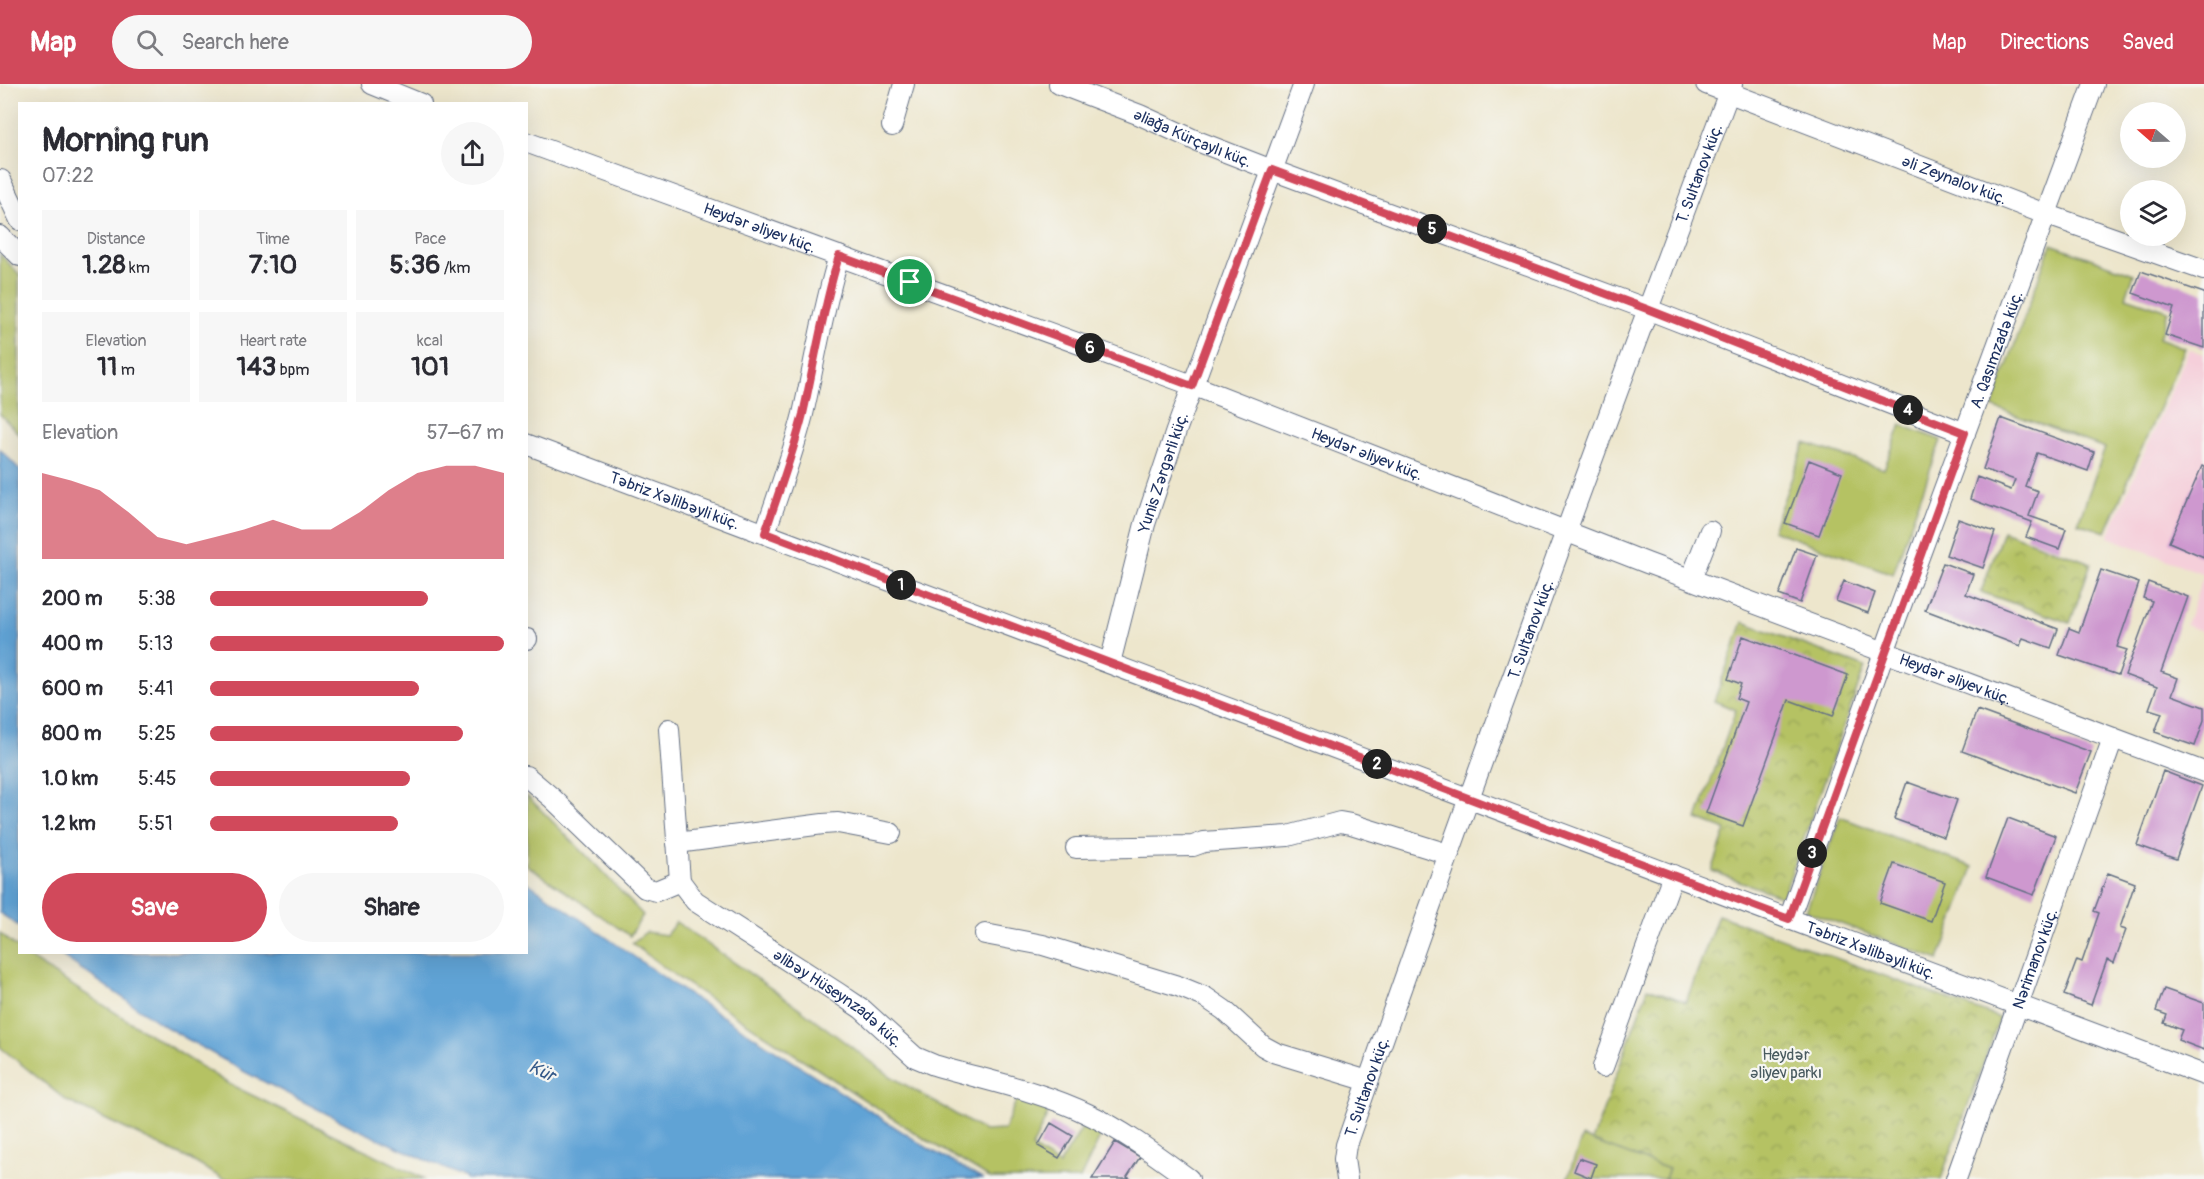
<!DOCTYPE html>
<meta charset="utf-8">
<style>
body{margin:0;font-family:Pangolin,sans-serif;background:#f7f7f7;color:#2b2b33;height:100vh;display:flex;flex-direction:column;font-size:22px;white-space:nowrap}
*{box-sizing:border-box;margin:0}
p{font-size:20px;color:#7c7c81}
.icon{flex:none;width:33px;height:33px;fill:none;stroke:currentColor;stroke-width:2;stroke-linecap:round;stroke-linejoin:round}
.map{position:relative;flex:1;overflow:hidden}
.panel{position:absolute;left:18px;top:18px;width:510px;height:852px;display:flex;flex-direction:column;background:#fff;border-radius:0px;box-shadow:0 6px 24px #0002}
.panel>*{flex:none}
.needle{width:39px;rotate:290deg}
.controls{position:absolute;left:2120px;top:18px;display:grid;gap:12px}
.controls a{display:grid;place-items:center;width:66px;height:66px;border-radius:50%;background:#fff;box-shadow:0 6px 24px #0002;font-size:30px}
.pin{position:absolute;display:grid;place-items:center;width:51px;height:51px;color:#fff;margin:-26px;border:3px solid #fff;border-radius:50%;box-shadow:0 2px 6px #0007}
.km{position:absolute;width:30px;height:30px;margin:-15px;border-radius:50%;background:#222;color:#fff;font-size:16px;line-height:30px;text-align:center}
.round{display:grid;place-items:center;flex:none;width:63px;height:63px;border-radius:32px;background:#f7f7f7}
.headline{display:flex;align-items:center;justify-content:space-between;height:102px;padding:0 24px}
h1{font-size:33px;font-weight:700;line-height:45px}
.metrics{display:grid;grid-template-columns:repeat(3,1fr);gap:9px;height:102px;padding:6px 24px}
.metrics div{display:grid;align-content:center;border-radius:0px;background:#f7f7f7;text-align:center}
.metrics b{font-size:26px;font-weight:700}
.metrics small{font-size:16px;font-weight:400}
.metrics p{font-size:16px}
.chart{height:168px;padding:12px 24px}
.chart p{display:flex;justify-content:space-between}
.chart svg{width:100%;height:108px;margin-top:6px;fill:#d1495b;opacity:.7}
.button{display:flex;gap:12px;margin-top:auto;padding:12px 24px}
.button a{flex:1;height:69px;border-radius:36px;background:#d1495b;color:#fff;font-size:24px;font-weight:700;line-height:69px;text-align:center}
.button a+a{background:#f7f7f7;color:#2b2b33}
ul{padding:0 24px;list-style:none;font-size:20px}
li{display:grid;grid-template-columns:96px 72px 1fr;align-items:center;height:45px}
li i{height:15px;border-radius:8px;background:#d1495b}
header{display:flex;align-items:center;gap:36px;box-sizing:border-box;height:84px;padding:0 30px;background:#d1495b;color:#fff}
header strong{font-size:28px}
nav{display:flex;gap:33px;margin-inline-start:auto;font-size:21px}
.search{width:420px;height:54px;background:#f7f7f7;display:flex;align-items:center;gap:15px;box-sizing:border-box;padding:0 21px;border-radius:33px;color:#7c7c81;font-size:22px}
.map>svg:first-child{display:block}
</style>
<header>
<strong>Map</strong>
<div class="search"><svg class="icon" aria-label="search" viewBox="0 0 24 24"><circle cx="10" cy="10" r="6"/><path d="M15 15l6 6"/></svg>Search here</div>
<nav><a>Map</a><a>Directions</a><a>Saved</a></nav>
</header>
<div class="map">
<svg width="2204" height="1095" viewBox="0 0 2204 1095">
<defs>
<pattern id="park-crowns" width="20" height="18" patternUnits="userSpaceOnUse" patternTransform="scale(1.5)"><rect width="20" height="18" fill="#b5c263"/><path d="M2 6a3 3 0 1 1 6 0M12 15a3 3 0 1 1 6 0" fill="none" stroke="#929e55"/></pattern>
</defs>
<rect width="100%" height="100%" fill="#f6f6f2"/>
<filter id="ink" filterUnits="userSpaceOnUse"><feTurbulence type="fractalNoise" baseFrequency=".0167" numOctaves="2"/><feDisplacementMap in="SourceGraphic" scale="12" xChannelSelector="R" yChannelSelector="G"/><feConvolveMatrix kernelMatrix="1 2 1 2 8 2 1 2 1" color-interpolation-filters="sRGB"/></filter>
<filter id="wash" filterUnits="userSpaceOnUse"><feTurbulence type="fractalNoise" baseFrequency=".008" numOctaves="4" result="noise"/><feDisplacementMap in="SourceGraphic" scale="24" xChannelSelector="R" yChannelSelector="G"/><feGaussianBlur stdDeviation="1.35" result="paint"/><feColorMatrix in="noise" values="0 0 0 0 0 0 0 0 0 0 0 0 0 0 0 0 0 1.4 0 .05"/><feComposite in="paint" operator="in"/></filter>
<g filter="url(#wash)">
<rect width="100%" height="100%" fill="#ede6cc"/>
<path fill="#f5cfda" d="M 2189,265 L 2204,270 L 2204,490 L 2108,453 Z
M 2204,490 L 2204,548 L 2186,541 Z"/>
<path fill="#b5c263" stroke="#687860" stroke-width="1.5" d="M 2051,160 L 2134,190 L 2126,213 L 2168,227 L 2159,254 L 2185,264 L 2106,448 L 2078,439 L 2105,364 L 1992,323 Z
M 0,170 L 19,190 L 19,350 L 0,330 Z
M 1901,341 L 1941,356 L 1893,490 L 1772,446 L 1805,359 L 1884,385 Z
M 527,712 L 593,778 L 643,831 L 630,852 L 527,781 Z
M 1840,733 L 1973,783 L 1939,876 L 1806,827 Z
M 676,838 L 795,921 L 892,993 L 984,1047 L 1004,1046 L 1018,1012 L 1050,1025 L 1032,1064 L 1059,1081 L 1085,1039 L 1103,1047 L 1080,1095 L 991,1095 L 920,1052 L 678,894 L 632,859 L 646,848 L 666,851 Z
M 0,849 L 19,865 L 20,868 L 23,869 L 35,878 L 227,999 L 425,1095 L 223,1095 L 191,1076 L 67,1017 L 0,963 Z
M 1582,1053 L 1669,1085 L 1665,1095 L 1567,1095 Z"/>
<path fill="url(#park-crowns)" stroke="#687860" stroke-width="1.5" d="M 2003,447 L 2091,479 L 2070,539 L 1981,508 Z
M 1743,538 L 1865,583 L 1783,813 L 1712,787 L 1726,746 L 1697,735 L 1736,626 L 1714,617 Z
M 1718,831 L 2000,934 L 1941,1095 L 1665,1095 L 1669,1085 L 1592,1057 L 1648,904 L 1686,918 Z"/>
<path fill="#60a3d5" stroke="#3e699a" stroke-width="1.5" d="M 0,365 L 20,386 L 19,842 L 0,829 Z
M 527,798 L 686,909 L 926,1063 L 982,1095 L 468,1095 L 355,1044 L 245,988 L 161,940 L 58,869 L 526,868 Z"/>
<g id="blocks">
<path fill="#ce98cf" d="M 2141,187 L 2204,209 L 2204,264 L 2165,251 L 2174,224 L 2133,209 Z
M 2001,334 L 2094,368 L 2088,387 L 2037,369 L 2025,402 L 2038,407 L 2029,432 L 2066,445 L 2059,465 L 2026,453 L 2032,438 L 1970,415 L 1977,393 L 2011,406 L 2015,396 L 1983,385 Z
M 1809,376 L 1842,389 L 1819,451 L 1785,439 Z
M 2202,382 L 2204,383 L 2204,473 L 2169,458 Z
M 1958,435 L 1995,448 L 1983,484 L 1946,471 Z
M 1796,464 L 1817,471 L 1800,519 L 1779,511 Z
M 1943,479 L 1973,490 L 1966,510 L 2058,545 L 2051,564 L 2023,554 L 2020,562 L 1925,526 Z
M 2101,486 L 2139,499 L 2117,563 L 2127,566 L 2118,591 L 2059,571 L 2069,544 L 2079,548 Z
M 1844,497 L 1875,509 L 1868,529 L 1836,517 Z
M 2148,498 L 2188,513 L 2161,588 L 2178,594 L 2172,611 L 2204,623 L 2204,636 L 2195,662 L 2155,648 L 2162,629 L 2149,625 L 2157,603 L 2125,591 L 2152,517 L 2143,514 Z
M 1743,552 L 1848,591 L 1833,632 L 1789,616 L 1743,742 L 1706,729 L 1746,618 L 1736,614 L 1741,600 L 1728,595 Z
M 1977,626 L 2091,668 L 2075,709 L 1962,667 Z
M 2163,687 L 2202,702 L 2176,775 L 2137,761 Z
M 1907,698 L 1957,716 L 1944,753 L 1894,735 Z
M 2008,734 L 2056,752 L 2034,811 L 1986,793 Z
M 1894,780 L 1945,798 L 1931,837 L 1880,819 Z
M 2108,789 L 2135,799 L 2120,844 L 2126,846 L 2114,879 L 2107,876 L 2091,921 L 2064,911 L 2077,876 L 2082,878 L 2099,829 L 2094,827 Z
M 2164,905 L 2204,919 L 2204,966 L 2178,956 L 2182,946 L 2164,939 L 2167,931 L 2156,927 Z
M 1051,1039 L 1073,1052 L 1059,1074 L 1038,1062 Z
M 1115,1058 L 1140,1073 L 1127,1093 L 1131,1095 L 1092,1095 Z
M 1579,1074 L 1596,1080 L 1591,1094 L 1574,1087 Z"/>
</g>
</g>
<g filter="url(#ink)">
<use href="#blocks" fill-opacity="0" stroke="#646f84" stroke-width="1.5"/>
<g fill="none" stroke-linecap="round" stroke-linejoin="round">
<g stroke="#646f84" stroke-width="22">
<g id="street">
<path d="M 372,0 L 421,20"/>
<path id="s1" d="M 1059,0 L 1140,31 L 1197,57 L 1272,86 L 1647,225 L 1965,349"/>
<path id="s2" d="M 1706,0 L 2045,130 L 2204,186"/>
<path d="M 892,42 L 904,0"/>
<path id="s3" d="M 526,58 L 1192,301 L 1647,479 L 2204,688"/>
<path d="M 1,96 L 20,136"/>
<path d="M 0,152 L 20,172"/>
<path id="s4" d="M 526,360 L 2204,991"/>
<path d="M 765,449 C 778,410 793,370 803,330 C 815,277 823,224 839,172"/>
<path d="M 1691,495 L 1710,447"/>
<path d="M 526,555 L 527,555"/>
<path id="s5" d="M 1110,579 L 1145,440 L 1176,347 L 1304,0"/>
<path d="M 669,645 L 680,797"/>
<path id="s6" d="M 526,692 L 552,714 L 645,804 L 656,807 L 680,797 L 695,817 L 838,909 L 862,925 L 915,973 L 934,981 C 984,996 1041,1007 1088,1030 C 1124,1047 1156,1071 1189,1095"/>
<path d="M 677,759 L 823,740 L 838,739 L 891,749"/>
<path d="M 1076,764 L 1193,762 L 1204,758 L 1288,752 L 1340,738 L 1351,740 L 1448,770"/>
<path id="s7" d="M 1789,835 L 1896,535 L 2094,0"/>
<path d="M 985,850 L 1043,861 L 1178,902 L 1205,913 L 1224,926 L 1263,962 L 1276,969 L 1368,997"/>
<path d="M 1603,983 L 1673,791"/>
<path id="s8" d="M 1347,1095 L 1344,1075 L 1346,1061 C 1470,705 1600,352 1732,0"/>
<path id="s9" d="M 1956,1095 L 2113,654"/>
</g>
</g>
<use href="#street" stroke="#fff" stroke-width="20"/>
</g>
</g>
<g fill="none" stroke-linecap="round" stroke-linejoin="round" filter="url(#ink)">
<g stroke="#fff" stroke-width="12">
<path id="route" d="M 1272,86 L 1647,225 L 1965,349 L 1789,835 L 765,449 C 778,410 793,370 803,330 C 815,277 823,224 839,172 L 1192,302 Z"/>
</g>
<use href="#route" stroke="#d1495b" stroke-width="8"/>
</g>
<g text-anchor="middle" stroke-width="4.5" stroke-linejoin="round" paint-order="stroke">
<g font-size="16" fill="#1b2f5e" stroke="#f6f6f2">
<text dy="6" stroke="none"><textPath href="#s1" startOffset="144">Əliağa Kürçaylı küç.</textPath></text>
<text dy="6" stroke="none"><textPath href="#s8" startOffset="1068">T. Sultanov küç.</textPath></text>
<text dy="6" stroke="none"><textPath href="#s2" startOffset="266">Əli Zeynalov küç.</textPath></text>
<text dy="6" stroke="none"><textPath href="#s3" startOffset="249">Heydər Əliyev küç.</textPath></text>
<text dy="6" stroke="none"><textPath href="#s7" startOffset="606">A. Qasımzadə küç.</textPath></text>
<text dy="6" stroke="none"><textPath href="#s3" startOffset="897">Heydər Əliyev küç.</textPath></text>
<text dy="6" stroke="none"><textPath href="#s5" startOffset="198">Yunis Zərgərli küç.</textPath></text>
<text dy="6" stroke="none"><textPath href="#s4" startOffset="159">Təbriz Xəlilbəyli küç.</textPath></text>
<text dy="6" stroke="none"><textPath href="#s8" startOffset="582">T. Sultanov küç.</textPath></text>
<text dy="6" stroke="none"><textPath href="#s3" startOffset="1527">Heydər Əliyev küç.</textPath></text>
<text dy="6" stroke="none"><textPath href="#s4" startOffset="1437">Təbriz Xəlilbəyli küç.</textPath></text>
<text dy="6" stroke="none"><textPath href="#s9" startOffset="234">Nərimanov küç.</textPath></text>
<text dy="6" stroke="none"><textPath href="#s6" startOffset="399">Əlibəy Hüseynzadə küç.</textPath></text>
<text dy="6" stroke="none"><textPath href="#s8" startOffset="96">T. Sultanov küç.</textPath></text>
</g>
<g font-size="16" fill="#495b60" stroke="#f6f6f2">
<text x="1786" y="976">Heydər<tspan x="1786" dy="18">Əliyev parkı</tspan></text>
</g>
<g font-size="18" font-style="italic" fill="#335888" stroke="#f6f6f2">
<text transform="translate(542 987) rotate(25)" y="6">Kür</text>
</g>
</g>
</svg>
<div class="controls">
<a><svg class="needle" viewBox="-14 -14 28 28"><path d="M0-13l5 13h-10z" fill="#e53935"/><path d="M0 13l5-13h-10z" fill="#7c7c81"/></svg></a>
<a><svg class="icon" aria-label="layers" viewBox="0 0 24 24"><path d="M12 4l9 5-9 5-9-5zM3 14l9 5 9-5"/></svg></a>
</div>
<div class="pin" style="left:910px;top:198px;background:#1e9e55"><svg class="icon" aria-label="arrive" viewBox="0 0 24 24"><path d="M6 21V4h12l-3 4 3 4H6"/></svg></div>
<b class="km" style="left:901px;top:501px">1</b>
<b class="km" style="left:1377px;top:680px">2</b>
<b class="km" style="left:1812px;top:769px">3</b>
<b class="km" style="left:1908px;top:326px">4</b>
<b class="km" style="left:1432px;top:145px">5</b>
<b class="km" style="left:1090px;top:264px">6</b>
<section class="panel">
<div class="headline"><div><h1>Morning run</h1><p>07:22</p></div><a class="round"><svg class="icon" aria-label="share" viewBox="0 0 24 24"><path d="M12 15V3M7 8l5-5 5 5M5 13v7h14v-7"/></svg></a></div>
<div class="metrics">
<div><p>Distance</p><b>1.28<small> km</small></b></div>
<div><p>Time</p><b>7:10</b></div>
<div><p>Pace</p><b>5:36<small> /km</small></b></div>
</div>
<div class="metrics">
<div><p>Elevation</p><b>11<small> m</small></b></div>
<div><p>Heart rate</p><b>143<small> bpm</small></b></div>
<div><p>kcal</p><b>101</b></div>
</div>
<div class="chart"><p><span>Elevation</span>57–67 m</p>
<svg viewBox="0 0 160 44" preserveAspectRatio="none"><path d="M0 44V9L10 12L20 16L30 25L40 35L50 38L60 35L70 32L80 28L90 32L100 32L110 25L120 16L130 9L140 6L150 6L160 9V44z"/></svg>
</div>
<ul>
<li><b>200 m</b>5:38<i style="width:74%"></i></li>
<li><b>400 m</b>5:13<i style="width:100%"></i></li>
<li><b>600 m</b>5:41<i style="width:71%"></i></li>
<li><b>800 m</b>5:25<i style="width:86%"></i></li>
<li><b>1.0 km</b>5:45<i style="width:68%"></i></li>
<li><b>1.2 km</b>5:51<i style="width:64%"></i></li>
</ul>
<div class="button"><a>Save</a><a>Share</a></div>
</section>
</div>
